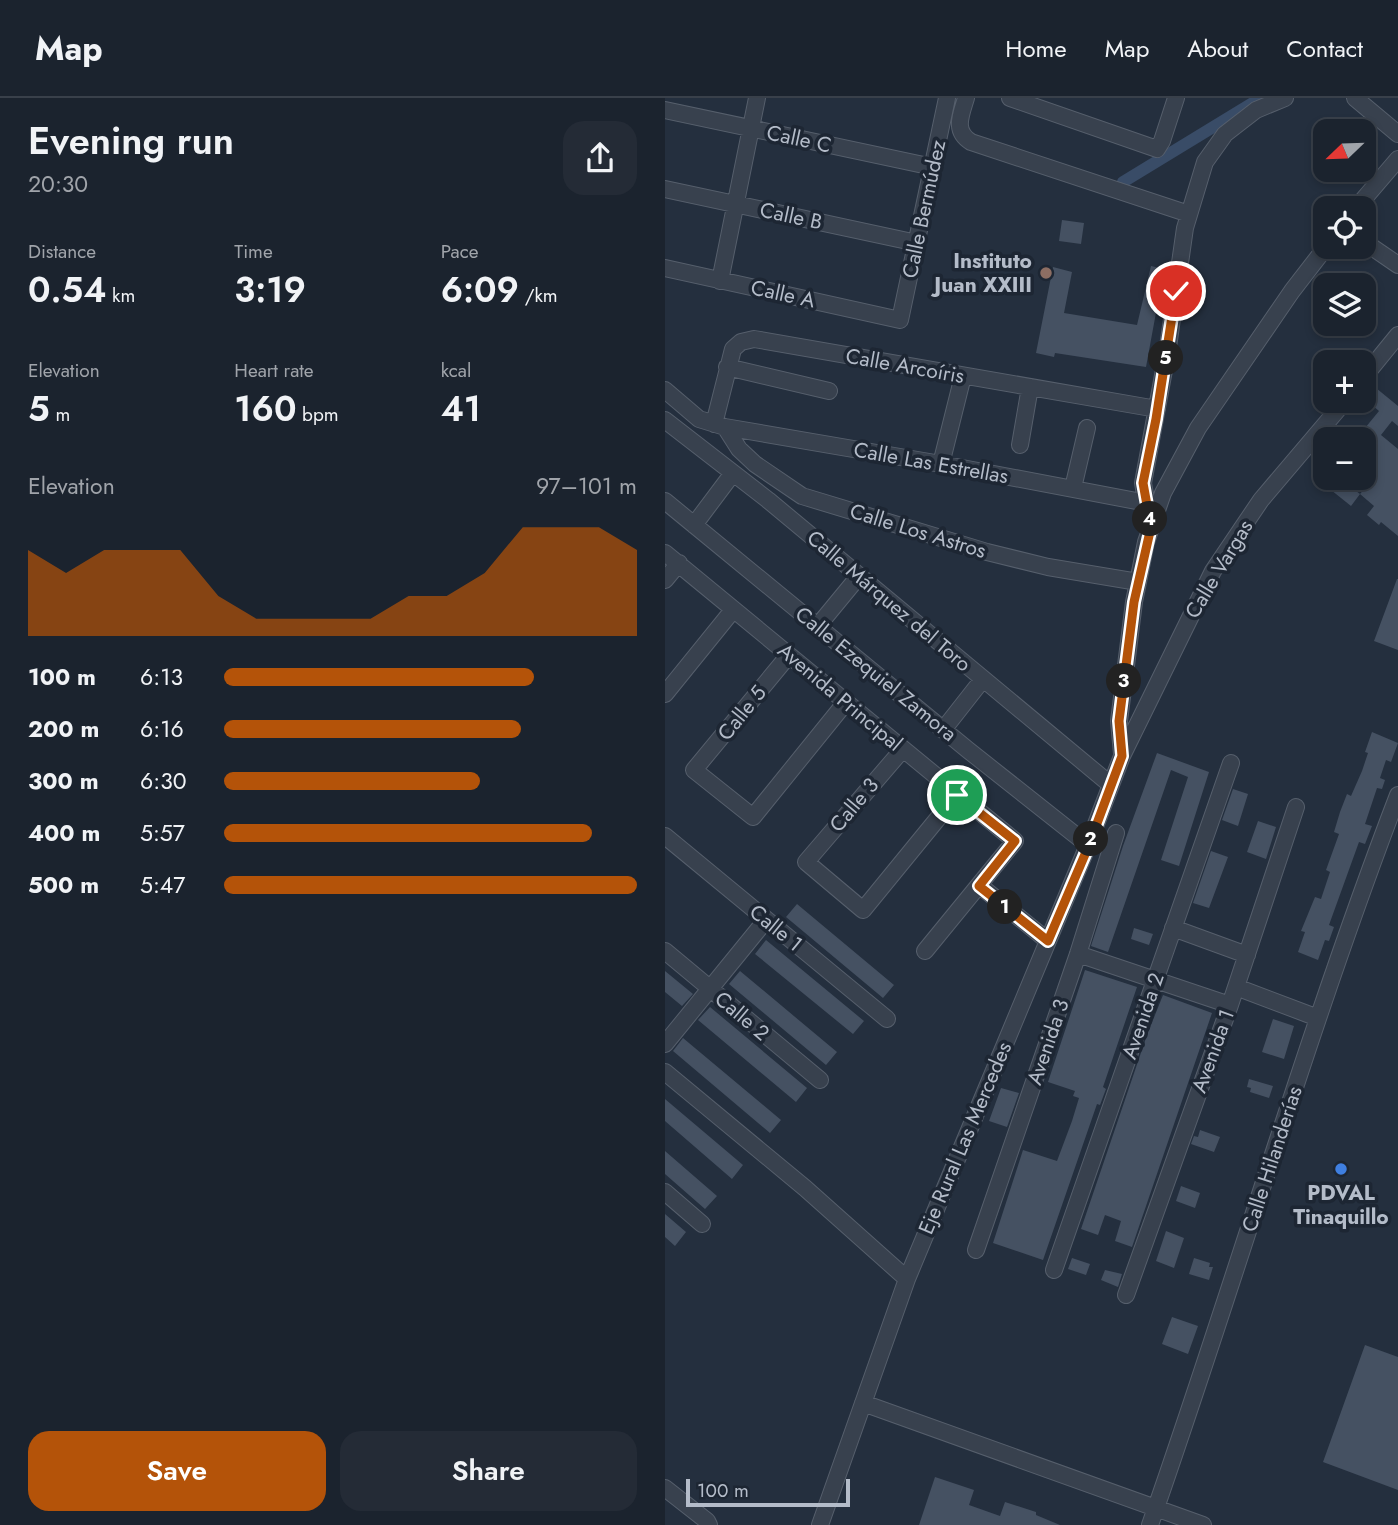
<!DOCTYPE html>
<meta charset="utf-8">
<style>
body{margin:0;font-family:Jost,sans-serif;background:#242b36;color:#f1f3f6;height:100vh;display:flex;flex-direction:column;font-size:26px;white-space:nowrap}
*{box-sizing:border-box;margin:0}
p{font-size:23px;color:#a0a4aa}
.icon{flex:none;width:38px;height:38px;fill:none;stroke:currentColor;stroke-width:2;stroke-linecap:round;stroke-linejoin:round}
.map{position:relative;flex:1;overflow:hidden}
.drawer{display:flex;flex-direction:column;background:#1b232e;width:665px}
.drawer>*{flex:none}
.needle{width:46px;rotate:247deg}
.controls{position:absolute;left:648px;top:21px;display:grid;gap:14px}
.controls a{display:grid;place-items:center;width:63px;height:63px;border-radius:14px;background:#1b232e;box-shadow:0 4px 10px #0003,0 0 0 2px #39404a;font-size:35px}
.scale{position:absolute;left:21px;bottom:18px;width:164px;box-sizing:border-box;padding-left:7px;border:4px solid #b4bcc9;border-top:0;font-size:19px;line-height:24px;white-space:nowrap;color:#b4bcc9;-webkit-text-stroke:5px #1d2633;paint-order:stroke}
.pin{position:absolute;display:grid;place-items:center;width:60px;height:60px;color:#fff;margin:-30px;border:4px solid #fff;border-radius:50%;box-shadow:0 2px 7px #0007}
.km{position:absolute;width:35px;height:35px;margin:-18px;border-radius:50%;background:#222;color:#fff;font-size:19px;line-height:35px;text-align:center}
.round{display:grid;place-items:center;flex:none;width:74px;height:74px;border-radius:21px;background:#242b36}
.head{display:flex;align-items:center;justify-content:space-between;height:119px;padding:0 28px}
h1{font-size:38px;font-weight:600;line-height:52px}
.figures{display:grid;grid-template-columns:repeat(3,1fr);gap:10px;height:119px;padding:7px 28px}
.figures div{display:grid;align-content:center}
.figures b{font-size:35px;font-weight:600}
.figures small{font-size:19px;font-weight:400}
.figures p{font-size:19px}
.chart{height:196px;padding:14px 28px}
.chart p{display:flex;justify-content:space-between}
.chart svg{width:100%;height:126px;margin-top:7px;fill:#b45309;opacity:.7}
.action{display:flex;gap:14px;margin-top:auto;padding:14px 28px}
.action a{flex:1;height:80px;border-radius:21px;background:#b45309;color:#fff;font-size:28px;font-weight:600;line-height:80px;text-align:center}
.action a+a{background:#242b36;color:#f1f3f6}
ul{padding:0 28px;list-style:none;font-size:23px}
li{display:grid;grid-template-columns:112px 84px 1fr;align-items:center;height:52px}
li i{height:18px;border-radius:9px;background:#b45309}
header{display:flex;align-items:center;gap:42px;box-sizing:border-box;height:98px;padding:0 35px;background:#1b232e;border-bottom:2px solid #39404a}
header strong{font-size:33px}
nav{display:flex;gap:38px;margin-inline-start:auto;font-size:24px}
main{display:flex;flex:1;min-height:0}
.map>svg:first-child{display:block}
</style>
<header>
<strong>Map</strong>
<nav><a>Home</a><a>Map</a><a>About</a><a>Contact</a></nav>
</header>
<main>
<section class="drawer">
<div class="head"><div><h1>Evening run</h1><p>20:30</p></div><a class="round"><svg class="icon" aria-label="share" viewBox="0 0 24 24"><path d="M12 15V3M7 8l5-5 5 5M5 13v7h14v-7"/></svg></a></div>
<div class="figures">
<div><p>Distance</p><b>0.54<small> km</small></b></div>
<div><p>Time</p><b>3:19</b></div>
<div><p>Pace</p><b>6:09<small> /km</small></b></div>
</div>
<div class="figures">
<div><p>Elevation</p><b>5<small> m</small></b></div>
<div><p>Heart rate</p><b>160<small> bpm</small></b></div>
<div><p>kcal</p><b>41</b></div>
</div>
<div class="chart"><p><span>Elevation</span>97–101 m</p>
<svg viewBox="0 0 160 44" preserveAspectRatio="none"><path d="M0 44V14L10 22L20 14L30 14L40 14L50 30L60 38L70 38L80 38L90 38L100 30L110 30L120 22L130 6L140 6L150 6L160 14V44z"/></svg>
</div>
<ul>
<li><b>100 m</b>6:13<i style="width:75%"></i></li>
<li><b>200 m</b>6:16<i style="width:72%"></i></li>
<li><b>300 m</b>6:30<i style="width:62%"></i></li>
<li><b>400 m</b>5:57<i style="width:89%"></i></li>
<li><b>500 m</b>5:47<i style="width:100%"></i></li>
</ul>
<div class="action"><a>Save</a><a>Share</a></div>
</section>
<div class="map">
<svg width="733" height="1427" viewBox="0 0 733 1427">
<rect width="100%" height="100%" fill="#242f3e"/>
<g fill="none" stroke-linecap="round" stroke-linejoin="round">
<path stroke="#394c67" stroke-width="12" d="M 458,84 L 591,3"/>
</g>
<path fill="#455162" d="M 397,122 L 419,125 L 416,146 L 394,143 Z
M 486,168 L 499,171 L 481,269 L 390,255 L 389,259 L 371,255 L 388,169 L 407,174 L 399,215 L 472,227 Z
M 711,290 L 733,308 L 733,328 L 727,323 L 716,337 L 733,351 L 733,438 L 716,424 L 714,427 L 702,417 L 709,408 L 695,396 L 711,378 L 698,367 L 698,341 L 691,341 L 714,313 L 701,302 Z
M 651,380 L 674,380 L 695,396 L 686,408 Z
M 732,481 L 733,481 L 733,552 L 709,543 Z
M 707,634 L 733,645 L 726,664 L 721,662 L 715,680 L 720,682 L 717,691 L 712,690 L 700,726 L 707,728 L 700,746 L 694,744 L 664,827 L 669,829 L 664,843 L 660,842 L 653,862 L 633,854 L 640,834 L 636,833 L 650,799 L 656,801 L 665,774 L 661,772 L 674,736 L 669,734 L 675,714 L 682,696 L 686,698 L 697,673 L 703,655 L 700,654 Z
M 492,655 L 544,674 L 514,768 L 496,762 L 523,679 L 506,672 L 443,854 L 426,848 L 458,748 Z
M 568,691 L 583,696 L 573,728 L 557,722 Z
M 593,723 L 611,729 L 601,761 L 582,754 Z
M 546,753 L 563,759 L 544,810 L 528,805 Z
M 132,806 L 229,887 L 218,900 L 121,819 Z
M 469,830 L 488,836 L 484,847 L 466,841 Z
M 101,842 L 199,923 L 188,936 L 90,856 Z
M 420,872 L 472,889 L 438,989 L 441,991 L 435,1007 L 432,1006 L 378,1162 L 328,1145 L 358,1052 L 392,1063 L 407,1023 L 414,1000 L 408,998 L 410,993 L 383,984 Z
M 0,873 L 28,896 L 17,908 L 0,894 Z
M 75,873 L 172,954 L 161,967 L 64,886 Z
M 498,897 L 547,915 L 467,1149 L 450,1143 L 456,1123 L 440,1117 L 433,1137 L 416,1131 L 482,937 Z
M 45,909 L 142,990 L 131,1004 L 33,922 Z
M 608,921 L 629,928 L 619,961 L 597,954 Z
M 18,940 L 116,1022 L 105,1035 L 8,953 Z
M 584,981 L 608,988 L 604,1000 L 585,994 L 586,990 L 582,989 Z
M 336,990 L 354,995 L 342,1029 L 324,1023 Z
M 0,1001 L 78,1067 L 67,1081 L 0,1023 Z
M 535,1032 L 555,1039 L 549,1054 L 526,1046 L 529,1038 L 533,1039 Z
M 0,1053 L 52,1098 L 40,1111 L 0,1076 Z
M 516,1088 L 535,1095 L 530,1110 L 511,1103 Z
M 0,1116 L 21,1134 L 10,1148 L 0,1139 Z
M 501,1133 L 519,1140 L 509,1170 L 491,1163 Z
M 407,1160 L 425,1166 L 421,1177 L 403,1171 Z
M 529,1160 L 545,1165 L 544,1169 L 548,1169 L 544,1182 L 524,1176 Z
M 440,1172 L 457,1176 L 453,1189 L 436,1182 Z
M 507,1219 L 533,1228 L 523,1256 L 497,1246 Z
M 700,1247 L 733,1259 L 733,1392 L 658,1364 Z
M 270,1379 L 309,1392 L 304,1407 L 335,1418 L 340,1404 L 371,1414 L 371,1417 L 395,1427 L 254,1427 Z"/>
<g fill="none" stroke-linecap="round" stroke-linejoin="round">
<g stroke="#565f6c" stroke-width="18">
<path id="minor" d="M 301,0 C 296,17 288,33 306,44 L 524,116
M 345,0 L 492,51 L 497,43 L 511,0
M 690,0 L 733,36
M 0,12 L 268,69
M 0,91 L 252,145
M 691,110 L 733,61
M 698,143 L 733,167
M 0,170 L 235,222 L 282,0
M 55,183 L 92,0
M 62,269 L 164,293
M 698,280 L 733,237
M 0,292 L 34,321 L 60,329 L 276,366 L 482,405
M 0,322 L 103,402 L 446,687
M 49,326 L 68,251 L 76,244 L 89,241 L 492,311
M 60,329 L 74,351 L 90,366 L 137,398 L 322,454 L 383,469 L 473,484
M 355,347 L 365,289
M 276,366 L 298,278
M 408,390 L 422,330
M 0,403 L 303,652 L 423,747
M 483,413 L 478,385 L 502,256 L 520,130 L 540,64 L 560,36 L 591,12 L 620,0
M 29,427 L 68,375
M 0,455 L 350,743 L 260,853
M 0,482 L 14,465
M 152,529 L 194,478
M 124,557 L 29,672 L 88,719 L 181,604
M 0,596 L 68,512
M 278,632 L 318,581
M 238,651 L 141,764 L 198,812 L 292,697
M 457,656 L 454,623 L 469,504 L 481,444 L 498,395 L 533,330 L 627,193 L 661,149
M 0,738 L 222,921
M 314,787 L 383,843
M 508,830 L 582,857
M 0,853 L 155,982
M 413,856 L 565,907
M 571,889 L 653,920
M 0,946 L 101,822
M 0,974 L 140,1090 L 242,1181
M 0,1094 L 37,1126
M 311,1152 L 413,856 L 451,735
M 389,1172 L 566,665
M 461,1197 L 565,907 L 631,709
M 198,1305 L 538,1427
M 0,1390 L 42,1423 L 44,1427
M 155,1427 L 242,1181 L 423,747 L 457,658 L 548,473 L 596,402 L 680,303
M 485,1427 C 570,1185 641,937 733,697"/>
</g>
<use href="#minor" stroke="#38414e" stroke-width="16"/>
</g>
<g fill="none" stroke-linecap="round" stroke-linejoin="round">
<g stroke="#fff" stroke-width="14">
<path id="route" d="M 292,697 L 350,743 L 314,788 L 383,843 L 424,747 L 457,658 L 454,623 L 469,504 L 486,429 L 478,385 L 491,321 L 511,193"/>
</g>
<use href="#route" stroke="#b45309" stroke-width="9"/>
</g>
<circle fill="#8d6e63" stroke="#1d2633" stroke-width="2.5" cx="381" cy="175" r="7"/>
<circle fill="#3f7fe0" stroke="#1d2633" stroke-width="2.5" cx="676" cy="1071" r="7"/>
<g text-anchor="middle" stroke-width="7" stroke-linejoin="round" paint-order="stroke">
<g font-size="21" fill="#b4bcc9" stroke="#1d2633">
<text transform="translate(134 41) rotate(12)" y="7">Calle C</text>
<text transform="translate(259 111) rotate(-78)" y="7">Calle Bermúdez</text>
<text transform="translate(126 118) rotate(12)" y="7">Calle B</text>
<text transform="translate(118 196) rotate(12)" y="7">Calle A</text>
<text transform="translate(240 268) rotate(10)" y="7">Calle Arcoíris</text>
<text transform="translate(266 365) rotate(10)" y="7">Calle Las Estrellas</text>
<text transform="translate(253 433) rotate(17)" y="7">Calle Los Astros</text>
<text transform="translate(554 471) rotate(-59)" y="7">Calle Vargas</text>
<text transform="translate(224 503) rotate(40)" y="7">Calle Márquez del Toro</text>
<text transform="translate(211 576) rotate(39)" y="7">Calle Ezequiel Zamora</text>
<text transform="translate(175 599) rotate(40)" y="7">Avenida Principal</text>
<text transform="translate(77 615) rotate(-51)" y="7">Calle 5</text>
<text transform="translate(189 707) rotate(-50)" y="7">Calle 3</text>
<text transform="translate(111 830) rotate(39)" y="7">Calle 1</text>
<text transform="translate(77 918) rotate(40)" y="7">Calle 2</text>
<text transform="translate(478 918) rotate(-71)" y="7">Avenida 2</text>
<text transform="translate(383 944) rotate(-71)" y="7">Avenida 3</text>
<text transform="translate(548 953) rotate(-70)" y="7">Avenida 1</text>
<text transform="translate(300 1040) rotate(-67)" y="7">Eje Rural Las Mercedes</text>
<text transform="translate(607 1061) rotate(-72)" y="7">Calle Hilanderías</text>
</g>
<g font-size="21" font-weight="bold" fill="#b4bcc9" stroke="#1d2633" text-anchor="end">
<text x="367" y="170">Instituto<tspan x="367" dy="24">Juan XXIII</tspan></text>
<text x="676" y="1102" text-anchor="middle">PDVAL<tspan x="676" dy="24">Tinaquillo</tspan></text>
</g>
</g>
</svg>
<div class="controls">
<a><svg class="needle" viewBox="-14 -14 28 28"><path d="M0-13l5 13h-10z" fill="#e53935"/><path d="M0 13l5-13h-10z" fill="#a0a4aa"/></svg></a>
<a><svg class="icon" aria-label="locate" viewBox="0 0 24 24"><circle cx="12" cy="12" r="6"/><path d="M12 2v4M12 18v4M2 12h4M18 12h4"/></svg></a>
<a><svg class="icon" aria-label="layers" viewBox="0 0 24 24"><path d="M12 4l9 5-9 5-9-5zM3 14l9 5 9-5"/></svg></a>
<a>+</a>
<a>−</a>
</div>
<div class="scale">100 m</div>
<div class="pin" style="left:292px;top:697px;background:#1e9e55"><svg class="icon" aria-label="arrive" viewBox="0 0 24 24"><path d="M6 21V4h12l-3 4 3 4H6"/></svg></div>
<div class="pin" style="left:511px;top:193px;background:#d93025"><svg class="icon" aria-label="check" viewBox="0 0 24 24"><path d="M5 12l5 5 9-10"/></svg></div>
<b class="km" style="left:340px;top:809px">1</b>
<b class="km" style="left:426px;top:741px">2</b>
<b class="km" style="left:459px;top:583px">3</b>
<b class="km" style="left:485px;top:421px">4</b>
<b class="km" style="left:501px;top:260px">5</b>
</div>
</main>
